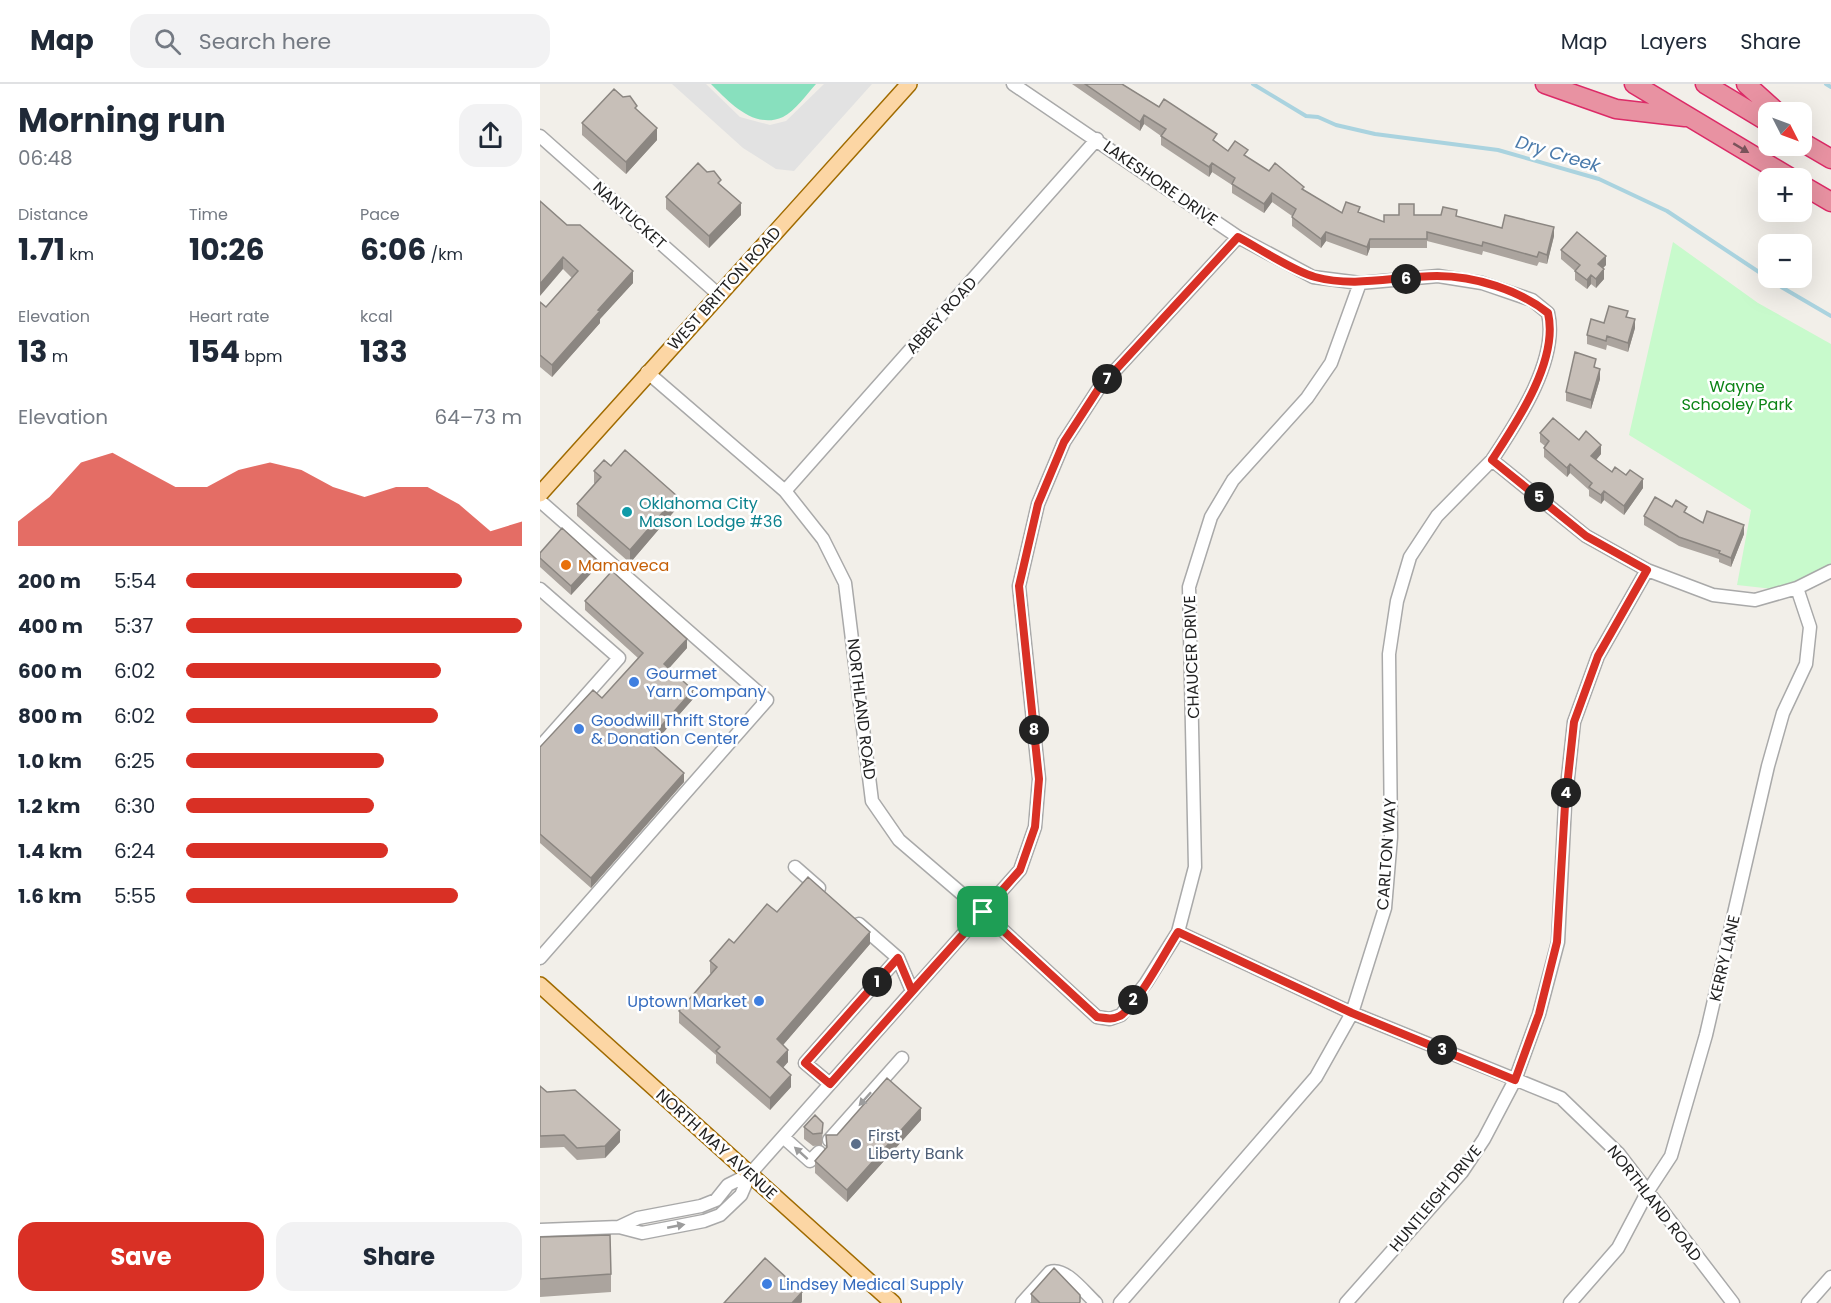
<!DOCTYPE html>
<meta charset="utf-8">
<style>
body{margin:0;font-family:Poppins,sans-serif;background:#f2f2f3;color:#1f2937;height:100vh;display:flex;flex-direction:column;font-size:22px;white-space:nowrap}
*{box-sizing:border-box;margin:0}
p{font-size:20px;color:#747a83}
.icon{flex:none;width:33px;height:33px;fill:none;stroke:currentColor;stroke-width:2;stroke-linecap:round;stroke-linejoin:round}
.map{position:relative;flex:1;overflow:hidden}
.sheet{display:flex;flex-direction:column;background:#fff;width:540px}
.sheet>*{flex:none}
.needle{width:39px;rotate:132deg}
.buttons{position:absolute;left:1218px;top:18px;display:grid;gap:12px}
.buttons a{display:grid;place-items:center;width:54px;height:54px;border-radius:12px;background:#fff;box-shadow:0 6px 24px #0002;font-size:30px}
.pin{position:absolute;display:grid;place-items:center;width:51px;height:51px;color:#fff;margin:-26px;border-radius:12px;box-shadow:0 3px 9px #0006}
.km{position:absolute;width:30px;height:30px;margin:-15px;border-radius:50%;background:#222;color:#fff;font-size:16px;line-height:30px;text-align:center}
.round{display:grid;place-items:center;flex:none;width:63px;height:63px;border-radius:18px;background:#f2f2f3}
.overview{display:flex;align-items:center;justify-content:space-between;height:102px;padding:0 18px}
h1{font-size:33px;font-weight:700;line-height:45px}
.metrics{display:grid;grid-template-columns:repeat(3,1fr);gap:9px;height:102px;padding:6px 18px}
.metrics div{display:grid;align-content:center}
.metrics b{font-size:30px;font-weight:700}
.metrics small{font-size:16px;font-weight:400}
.metrics p{font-size:16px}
.chart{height:168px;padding:12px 18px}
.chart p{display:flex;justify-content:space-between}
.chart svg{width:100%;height:108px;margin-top:6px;fill:#d93025;opacity:.7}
.action{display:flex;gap:12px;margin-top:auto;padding:12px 18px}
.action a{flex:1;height:69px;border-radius:18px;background:#d93025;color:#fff;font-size:24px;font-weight:700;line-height:69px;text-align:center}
.action a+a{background:#f2f2f3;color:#1f2937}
ul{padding:0 18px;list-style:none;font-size:20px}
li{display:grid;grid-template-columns:96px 72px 1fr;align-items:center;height:45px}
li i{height:15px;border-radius:8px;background:#d93025}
header{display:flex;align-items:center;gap:36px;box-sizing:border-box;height:84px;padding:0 30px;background:#fff;border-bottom:2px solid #e0e1e3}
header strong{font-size:28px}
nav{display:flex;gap:33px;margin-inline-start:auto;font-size:21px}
.search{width:420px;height:54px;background:#f2f2f3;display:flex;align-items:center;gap:15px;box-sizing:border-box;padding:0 21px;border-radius:18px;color:#747a83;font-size:22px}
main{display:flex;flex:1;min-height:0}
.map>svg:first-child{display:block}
</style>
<header>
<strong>Map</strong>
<div class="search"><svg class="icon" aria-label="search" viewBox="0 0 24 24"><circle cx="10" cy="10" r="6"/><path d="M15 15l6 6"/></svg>Search here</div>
<nav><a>Map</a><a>Layers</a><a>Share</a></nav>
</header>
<main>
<section class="sheet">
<div class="overview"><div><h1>Morning run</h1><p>06:48</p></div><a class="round"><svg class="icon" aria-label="share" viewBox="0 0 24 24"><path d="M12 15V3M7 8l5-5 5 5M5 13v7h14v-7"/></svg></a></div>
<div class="metrics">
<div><p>Distance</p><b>1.71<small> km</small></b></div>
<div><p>Time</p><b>10:26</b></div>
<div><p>Pace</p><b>6:06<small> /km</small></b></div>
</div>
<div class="metrics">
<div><p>Elevation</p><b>13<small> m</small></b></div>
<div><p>Heart rate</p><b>154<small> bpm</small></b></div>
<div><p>kcal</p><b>133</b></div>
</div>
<div class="chart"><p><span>Elevation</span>64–73 m</p>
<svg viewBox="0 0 160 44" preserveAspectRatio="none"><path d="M0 44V34L10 24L20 10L30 6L40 13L50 20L60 20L70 13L80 10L90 13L100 20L110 24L120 20L130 20L140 27L150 38L160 34V44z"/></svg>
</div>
<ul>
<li><b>200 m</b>5:54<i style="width:82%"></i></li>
<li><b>400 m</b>5:37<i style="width:100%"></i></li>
<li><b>600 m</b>6:02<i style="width:76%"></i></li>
<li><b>800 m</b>6:02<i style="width:75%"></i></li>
<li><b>1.0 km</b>6:25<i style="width:59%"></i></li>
<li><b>1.2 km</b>6:30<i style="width:56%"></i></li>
<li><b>1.4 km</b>6:24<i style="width:60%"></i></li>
<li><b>1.6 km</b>5:55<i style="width:81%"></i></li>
</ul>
<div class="action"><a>Save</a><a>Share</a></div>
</section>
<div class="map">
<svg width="1291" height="1219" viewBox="0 0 1291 1219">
<rect width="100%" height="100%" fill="#f2efe9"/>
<path fill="#c8facc" d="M 1133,158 L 1218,219 L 1291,260 L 1291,488 L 1233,505 L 1197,501 L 1211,426 L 1089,351 Z"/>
<path fill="#88e0be" d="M 171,0 L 276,0 C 267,10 255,27 243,33 C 214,46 189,18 171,0 Z"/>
<path fill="#e2e2e2" d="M 132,0 L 166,0 L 200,33 L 230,41 L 246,37 L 284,0 L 332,0 L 254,87 L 236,85 L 203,64 Z"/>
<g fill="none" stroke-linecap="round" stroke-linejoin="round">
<path stroke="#aad3df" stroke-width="4" d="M 713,0 L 766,32 L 778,33 L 796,41 L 835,50 L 958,66 L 1059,95 L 1127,127 L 1243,204 L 1291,232
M 1286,0 L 1291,3"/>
<g stroke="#a9a9a9" stroke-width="15">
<path id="minor" d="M 473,0 L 698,153 L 773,193 L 820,199 L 898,192 L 942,199 L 992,216 L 1008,229 C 1019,276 977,338 952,376 L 1046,452 L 1107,486 L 1173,511 L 1215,516 L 1257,504 L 1291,487
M 0,52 L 179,211
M 107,288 L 245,407 L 283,455 L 305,499 L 332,717 L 359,756 L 443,828 L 557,933 L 570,935 L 581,931 L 606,899 L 638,848 L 655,783 L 649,503 L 671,433 L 693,396 L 767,314 L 791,279 L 820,199
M 245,407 L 557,55
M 0,417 L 227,616 L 0,874
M 0,505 L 79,574 L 0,663
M 255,783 L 279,804
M 319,840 L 358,874 L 372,907
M 638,848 L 812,929 L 1021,1014 L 1079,1070 L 1193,1219
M 290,1000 L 265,979 L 358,874
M 243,1053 L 270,1077 L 279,1068
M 289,1056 L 362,974
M 210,1090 L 480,786 L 495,743 L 499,695 L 479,502 L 498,420 L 524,358 L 559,304 L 698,153
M 0,1146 L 79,1143 L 102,1149 L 164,1137 L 180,1131 L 201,1111 L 210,1090 L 188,1101 L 176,1116 L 161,1122 L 98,1134 L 79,1143
M 482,1219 L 510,1188 C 525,1182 545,1209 556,1219
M 580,1219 L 776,993 L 812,929 L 845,824 L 851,753 L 849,570 L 857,517 L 870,473 L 897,432 L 952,376
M 806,1219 L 922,1088 L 944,1055 L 975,996 L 999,930 L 1018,858 L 1025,721 L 1034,638 L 1058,572 L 1107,486
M 1030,1219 L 1078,1164 L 1108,1107 L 1131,1072 L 1166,951 L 1228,682 L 1243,629 L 1266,580 L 1270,543 L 1257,504
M 1268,1219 L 1291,1193"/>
</g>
<g stroke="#a06b00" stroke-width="18">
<path id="major" d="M 0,410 L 369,0
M 0,901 L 353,1219"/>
</g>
<g stroke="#dc2a67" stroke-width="21">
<path id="highway" d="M 1005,0 L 1076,25 L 1145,33
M 1094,0 L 1251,94
M 1165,0 L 1228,38
M 1206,0 L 1237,28
M 1262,58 L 1291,75
M 1262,101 L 1291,118"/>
</g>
<use href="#minor" stroke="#fff" stroke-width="12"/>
<use href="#major" stroke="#fcd6a4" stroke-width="15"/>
<use href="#highway" stroke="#e892a2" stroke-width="18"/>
</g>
<path fill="#aba49e" d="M 532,0 L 582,0 L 677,58 L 688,67 L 708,74 L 729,87 L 764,106 L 802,129 L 820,129 L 844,138 L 874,131 L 917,133 L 962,144 L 1014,152 L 1007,180 L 999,178 L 997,182 L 943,167 L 942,171 L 887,157 L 887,164 L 830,164 L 827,172 L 786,157 L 781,164 L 752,142 L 752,132 L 732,118 L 724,129 L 692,109 L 692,101 L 672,88 L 669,93 L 621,61 L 621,52 L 604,40 L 600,47 Z
M 97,26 L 117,56 L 86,90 L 42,51 L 42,39 Z
M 181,101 L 201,131 L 169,164 L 126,125 L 126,113 Z
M 0,117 L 93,199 L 60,235 L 60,239 L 12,293 L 0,283 L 0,218 L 6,223 L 32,194 L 23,185 Z
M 1021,166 L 1066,181 L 1063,184 L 1064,195 L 1056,204 L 1051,200 L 1047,205 L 1035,196 L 1035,187 L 1021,175 Z
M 1088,233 L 1095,244 L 1088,268 L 1067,261 L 1066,266 L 1047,260 L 1047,251 L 1064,239 Z
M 1056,284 L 1060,295 L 1051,325 L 1026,317 L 1026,308 Z
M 1000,349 L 1039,356 L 1061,370 L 1056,376 L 1072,388 L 1103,404 L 1084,431 L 1064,416 L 1061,420 L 1049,412 L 1049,406 L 1030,389 L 1027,393 L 1004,373 L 1004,364 L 1005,362 L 1000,358 Z
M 71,382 L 137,424 L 90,479 L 37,432 L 37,420 L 55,400 L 54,399 L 54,387 Z
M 1132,423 L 1163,439 L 1204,450 L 1191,483 L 1179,478 L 1179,475 L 1139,462 L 1104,441 L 1104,432 Z
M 0,469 L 56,484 L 31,511 L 0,483 Z
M 45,517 L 147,564 L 128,585 L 153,615 L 112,661 L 144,698 L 51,804 L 0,759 L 0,663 L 62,614 L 98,574 L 45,526 Z
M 237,828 L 330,860 L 243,961 L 248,978 L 243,984 L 251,1003 L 230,1026 L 176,979 L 176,971 L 139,939 L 139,927 L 171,890 L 170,889 L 170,877 Z
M 0,1002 L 7,1008 L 80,1058 L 65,1074 L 37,1076 L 24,1063 L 0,1064 Z
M 381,1036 L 307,1118 L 275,1089 L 275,1077 L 286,1064 L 286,1051 L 297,1051 Z
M 283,1039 L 282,1061 L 273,1062 L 264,1055 L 264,1043 Z
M 0,1153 L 71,1190 L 71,1208 L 0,1213 Z
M 491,1210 L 540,1219 L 491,1219 Z"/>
<path fill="#8b8681" d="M 604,31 L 604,40 L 600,47 L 600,38 Z
M 117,44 L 117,56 L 86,90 L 86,78 Z
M 672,79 L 672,88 L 669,93 L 669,83 Z
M 732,109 L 732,118 L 724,129 L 724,120 Z
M 201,119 L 201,131 L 169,164 L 169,152 Z
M 1014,143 L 1014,152 L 1007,180 L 1007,171 Z
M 786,148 L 786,157 L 781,164 L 781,155 Z
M 830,155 L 830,164 L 827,172 L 827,163 Z
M 1066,172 L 1066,181 L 1058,189 L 1058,180 Z
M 23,173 L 23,185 L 0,212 L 0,200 Z
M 1064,185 L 1064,195 L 1056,204 L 1056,195 Z
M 93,187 L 93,199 L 60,235 L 60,239 L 12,293 L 12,281 L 58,226 Z
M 1051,191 L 1051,200 L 1047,205 L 1047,196 Z
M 1095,235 L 1095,244 L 1088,268 L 1088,259 Z
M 1060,285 L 1060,295 L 1051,325 L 1051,316 Z
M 1061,361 L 1061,370 L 1051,382 L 1051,372 Z
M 1030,380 L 1030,389 L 1027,393 L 1027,384 Z
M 1103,395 L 1103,404 L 1084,431 L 1084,422 Z
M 1064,407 L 1064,416 L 1061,420 L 1061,411 Z
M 137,412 L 137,424 L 90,479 L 90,466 Z
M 1204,441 L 1204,450 L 1191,483 L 1191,474 Z
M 56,475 L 56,484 L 31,511 L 31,502 Z
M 147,555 L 147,564 L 124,590 L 124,580 Z
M 153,606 L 153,615 L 108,666 L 108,657 Z
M 144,689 L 144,698 L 51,804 L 51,794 Z
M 330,848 L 330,860 L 237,968 L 237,955 Z
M 248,966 L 248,978 L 237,990 L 237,978 Z
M 251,991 L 251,1003 L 230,1026 L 230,1014 Z
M 381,1024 L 381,1036 L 307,1118 L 307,1106 Z
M 80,1046 L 80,1058 L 65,1074 L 65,1062 Z
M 262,1208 L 262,1218 L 261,1219 L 252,1219 Z"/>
<path fill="#c7bfb8" stroke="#8b8681" stroke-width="1.5" d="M 545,0 L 582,0 L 619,23 L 624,15 L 677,50 L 673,56 L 688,67 L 695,57 L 708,66 L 704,71 L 729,87 L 735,79 L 764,103 L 762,105 L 802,129 L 806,118 L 820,123 L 818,128 L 844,138 L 844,131 L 859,131 L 859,120 L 874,120 L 874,131 L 901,131 L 903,123 L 917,126 L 916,132 L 962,144 L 965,131 L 1014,143 L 1007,171 L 999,168 L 997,173 L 943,158 L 942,162 L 887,148 L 887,155 L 830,155 L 827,163 L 786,148 L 781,155 L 752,133 L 756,125 L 732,109 L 724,120 L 692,100 L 695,94 L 672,79 L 669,83 L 621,52 L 626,45 L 604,31 L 600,38 Z
M 74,5 L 83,13 L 90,12 L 97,22 L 95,24 L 117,44 L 86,78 L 42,39 Z
M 158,79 L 167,88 L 174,87 L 181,96 L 178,99 L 201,119 L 169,152 L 126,113 Z
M 0,117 L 27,141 L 40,141 L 93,187 L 58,226 L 60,227 L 12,281 L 0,271 L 0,218 L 6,223 L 38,187 L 23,173 L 0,200 Z
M 1037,148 L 1066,172 L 1058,180 L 1064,185 L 1056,195 L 1051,191 L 1047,196 L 1035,187 L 1040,181 L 1021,166 Z
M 1069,222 L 1088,227 L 1086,233 L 1095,235 L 1088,259 L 1067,252 L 1066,257 L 1047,251 L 1051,235 L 1064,239 Z
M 1035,268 L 1056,275 L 1054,283 L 1060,285 L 1051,316 L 1026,308 Z
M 1013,334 L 1039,356 L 1046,347 L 1061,361 L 1051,372 L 1072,388 L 1075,383 L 1086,391 L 1090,386 L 1103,395 L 1084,422 L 1064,407 L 1061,411 L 1049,403 L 1052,399 L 1030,380 L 1027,384 L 1004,364 L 1009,357 L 1000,349 Z
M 85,366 L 137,412 L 90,466 L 37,420 L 61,393 L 54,387 L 64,376 L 71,382 Z
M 1115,413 L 1132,423 L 1136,416 L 1147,423 L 1144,428 L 1163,439 L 1167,427 L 1204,441 L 1191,474 L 1179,469 L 1180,467 L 1139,453 L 1104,432 Z
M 22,444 L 56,475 L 31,502 L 0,474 L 0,469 Z
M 72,487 L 147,555 L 124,580 L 153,606 L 108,657 L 144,689 L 51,794 L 0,750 L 0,663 L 53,606 L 62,614 L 103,569 L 45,517 Z
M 268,793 L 330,848 L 237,955 L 248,966 L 237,978 L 251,991 L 230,1014 L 176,967 L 180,963 L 139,927 L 177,883 L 170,877 L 189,855 L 194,859 L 227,820 L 237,828 Z
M 347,994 L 381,1024 L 307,1106 L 275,1077 L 287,1063 L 286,1051 L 297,1051 Z
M 0,1002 L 7,1008 L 35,1006 L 80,1046 L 65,1062 L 37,1064 L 24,1051 L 0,1052 Z
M 275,1031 L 283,1039 L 282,1049 L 273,1050 L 264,1043 Z
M 70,1151 L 71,1190 L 0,1195 L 0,1153 Z
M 225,1174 L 262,1208 L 252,1219 L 184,1219 Z
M 514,1184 L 540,1211 L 540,1218 L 539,1219 L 500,1219 L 491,1210 Z"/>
<defs><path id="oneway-solid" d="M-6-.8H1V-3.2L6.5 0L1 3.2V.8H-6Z" transform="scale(1.5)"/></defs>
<use fill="#7b545c" href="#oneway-solid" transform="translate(1201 64) rotate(31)"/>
<g fill="#9c9c9c">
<use href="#oneway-solid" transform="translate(325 1015) rotate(132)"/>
<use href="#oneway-solid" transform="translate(261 1069) rotate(-138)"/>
<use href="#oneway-solid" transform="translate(136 1142) rotate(-11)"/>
</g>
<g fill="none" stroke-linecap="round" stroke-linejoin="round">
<g stroke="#fff" stroke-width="12">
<path id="route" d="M 443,828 L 290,1000 L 265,979 L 358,874 L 372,907 L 443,828 L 557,933 C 565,934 572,936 580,932 C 597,922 626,866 638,848 L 812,929 L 975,996 L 999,930 L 1017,858 L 1025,721 L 1034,638 L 1058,572 L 1107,486 L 1046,452 L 952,376 C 977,338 1019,276 1008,229 C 979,206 935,192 897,192 C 856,192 816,204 775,193 C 753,187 719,164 698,153 L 559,304 L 524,358 L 498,420 L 479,502 L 499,695 L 495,743 L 480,786 L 443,828"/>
</g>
<use href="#route" stroke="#d93025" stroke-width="8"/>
</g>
<circle fill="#0f9aa8" stroke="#fff" stroke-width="2" cx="87" cy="428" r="6"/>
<circle fill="#e8710a" stroke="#fff" stroke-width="2" cx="26" cy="481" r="6"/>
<g fill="#3f7fe0" stroke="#fff" stroke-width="2">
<circle cx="94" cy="598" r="6"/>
<circle cx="39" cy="645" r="6"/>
<circle cx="219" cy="917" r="6"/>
<circle cx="227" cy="1200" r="6"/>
</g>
<circle fill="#5c6f8a" stroke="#fff" stroke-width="2" cx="316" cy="1060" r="6"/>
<g text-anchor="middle" stroke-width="5" stroke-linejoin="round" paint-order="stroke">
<g font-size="16" fill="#222" stroke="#fff">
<text transform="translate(621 99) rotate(35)" y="6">LAKESHORE DRIVE</text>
<text transform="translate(90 131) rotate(42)" y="6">NANTUCKET</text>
<text transform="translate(184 204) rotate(-48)" y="6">WEST BRITTON ROAD</text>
<text transform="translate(401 231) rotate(-48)" y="6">ABBEY ROAD</text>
<text transform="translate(651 573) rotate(-92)" y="6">CHAUCER DRIVE</text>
<text transform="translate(322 625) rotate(83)" y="6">NORTHLAND ROAD</text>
<text transform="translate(846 770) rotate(-86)" y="6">CARLTON WAY</text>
<text transform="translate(1184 874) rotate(-77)" y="6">KERRY LANE</text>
<text transform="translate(177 1060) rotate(42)" y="6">NORTH MAY AVENUE</text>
<text transform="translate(895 1114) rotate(-50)" y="6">HUNTLEIGH DRIVE</text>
<text transform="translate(1115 1119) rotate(52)" y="6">NORTHLAND ROAD</text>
</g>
<g font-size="16" fill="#0c8416" stroke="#fff">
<text x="1197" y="308">Wayne<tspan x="1197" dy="18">Schooley Park</tspan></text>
</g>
<g font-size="16" fill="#0d838f" stroke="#fff" text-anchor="start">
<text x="99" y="425">Oklahoma City<tspan x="99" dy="18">Mason Lodge #36</tspan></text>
</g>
<g font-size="16" fill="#c56008" stroke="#fff" text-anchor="start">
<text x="38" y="487">Mamaveca</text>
</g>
<g font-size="16" fill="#366cbe" stroke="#fff" text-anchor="start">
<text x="106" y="595">Gourmet<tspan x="106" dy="18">Yarn Company</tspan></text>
<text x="51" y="642">Goodwill Thrift Store<tspan x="51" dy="18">&amp; Donation Center</tspan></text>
<text x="207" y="923" text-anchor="end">Uptown Market</text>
<text x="239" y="1206">Lindsey Medical Supply</text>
</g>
<g font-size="16" fill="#4e5e75" stroke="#fff" text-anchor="start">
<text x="328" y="1057">First<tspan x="328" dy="18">Liberty Bank</tspan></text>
</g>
<g font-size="18" font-style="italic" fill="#4a7aab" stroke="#fff">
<text transform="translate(1018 70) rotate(17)" y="6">Dry Creek</text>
</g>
</g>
</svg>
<div class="buttons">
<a><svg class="needle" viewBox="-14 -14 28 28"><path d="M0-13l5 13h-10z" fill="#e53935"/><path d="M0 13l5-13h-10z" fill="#747a83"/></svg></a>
<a>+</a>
<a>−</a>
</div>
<div class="pin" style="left:443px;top:828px;background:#1e9e55"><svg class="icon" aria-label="arrive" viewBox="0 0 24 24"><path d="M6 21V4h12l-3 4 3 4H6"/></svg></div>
<b class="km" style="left:337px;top:898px">1</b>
<b class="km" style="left:593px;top:916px">2</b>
<b class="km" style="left:902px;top:966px">3</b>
<b class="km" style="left:1026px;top:709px">4</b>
<b class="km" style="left:999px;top:413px">5</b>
<b class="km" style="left:866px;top:195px">6</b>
<b class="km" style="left:567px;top:295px">7</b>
<b class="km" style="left:494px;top:646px">8</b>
</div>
</main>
